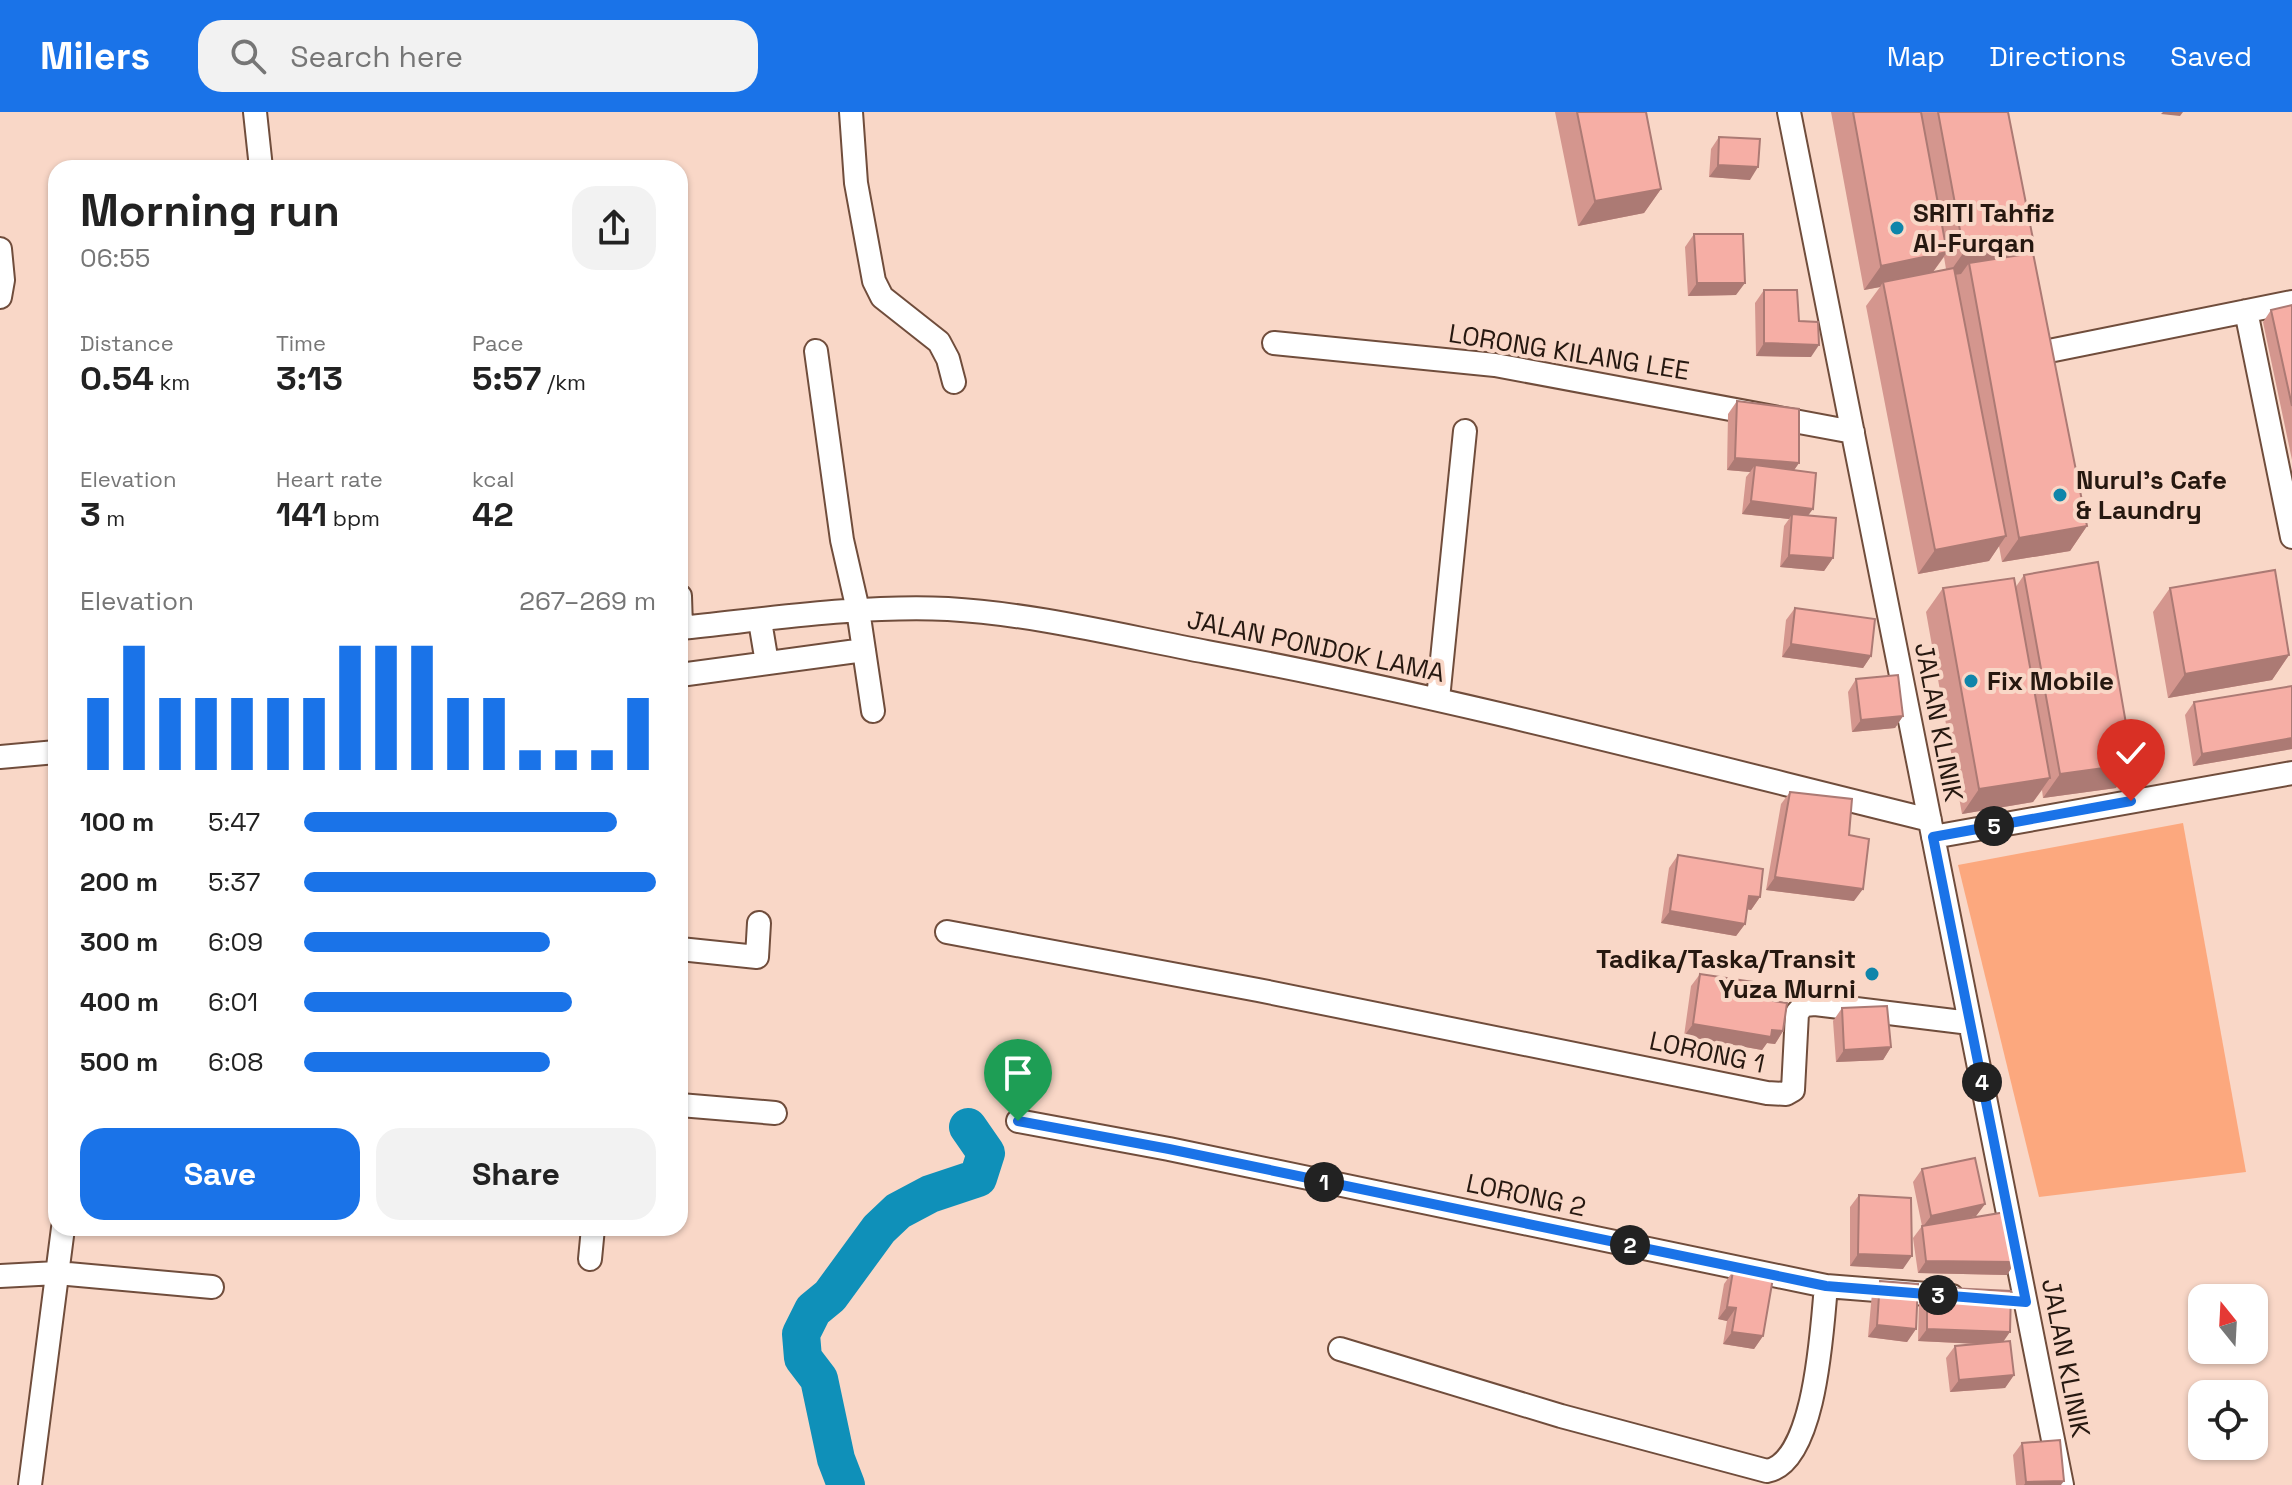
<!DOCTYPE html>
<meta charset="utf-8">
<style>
body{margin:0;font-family:"Space Grotesk",sans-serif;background:#f2f2f2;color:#222;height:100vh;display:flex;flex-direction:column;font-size:30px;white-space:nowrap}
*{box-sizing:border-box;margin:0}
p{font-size:26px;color:#767676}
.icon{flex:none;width:44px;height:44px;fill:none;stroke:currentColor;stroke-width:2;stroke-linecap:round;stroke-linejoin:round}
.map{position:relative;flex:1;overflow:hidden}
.sheet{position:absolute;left:48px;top:48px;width:640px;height:1076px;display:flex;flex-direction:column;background:#fff;border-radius:24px;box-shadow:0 2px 6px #0004}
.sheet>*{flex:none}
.needle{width:52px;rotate:342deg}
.buttons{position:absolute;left:2188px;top:1172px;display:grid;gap:16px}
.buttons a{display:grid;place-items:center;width:80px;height:80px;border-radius:16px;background:#fff;box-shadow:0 2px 6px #0004;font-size:40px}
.pin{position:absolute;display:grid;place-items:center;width:68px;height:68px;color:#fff;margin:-82px -34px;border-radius:50% 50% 50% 0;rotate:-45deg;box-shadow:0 0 8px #0007}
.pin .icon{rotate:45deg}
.km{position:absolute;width:40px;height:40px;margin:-20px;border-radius:50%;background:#222;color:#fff;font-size:22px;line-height:40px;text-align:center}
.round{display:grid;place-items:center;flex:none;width:84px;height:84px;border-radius:24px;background:#f2f2f2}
.overview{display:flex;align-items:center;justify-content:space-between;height:136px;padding:0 32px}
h1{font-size:44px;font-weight:800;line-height:60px}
.metrics{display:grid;grid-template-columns:repeat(3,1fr);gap:12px;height:136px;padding:8px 32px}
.metrics div{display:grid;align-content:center}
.metrics b{font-size:34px;font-weight:800}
.metrics small{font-size:22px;font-weight:400}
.metrics p{font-size:22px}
.chart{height:224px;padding:16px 32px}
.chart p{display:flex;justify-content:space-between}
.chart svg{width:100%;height:144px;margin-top:8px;stroke:#1a73e8;stroke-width:6}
.cta{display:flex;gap:16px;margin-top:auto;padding:16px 32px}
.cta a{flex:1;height:92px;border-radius:24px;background:#1a73e8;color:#fff;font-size:32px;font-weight:800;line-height:92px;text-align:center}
.cta a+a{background:#f2f2f2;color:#222}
ul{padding:0 32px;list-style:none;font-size:26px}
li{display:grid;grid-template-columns:128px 96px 1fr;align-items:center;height:60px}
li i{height:20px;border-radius:10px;background:#1a73e8}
header{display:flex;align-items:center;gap:48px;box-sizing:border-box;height:112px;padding:0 40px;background:#1a73e8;color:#fff}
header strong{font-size:38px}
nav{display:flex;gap:44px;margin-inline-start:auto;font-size:28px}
.search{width:560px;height:72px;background:#f2f2f2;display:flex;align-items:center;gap:20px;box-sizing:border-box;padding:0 28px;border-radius:24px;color:#767676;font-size:30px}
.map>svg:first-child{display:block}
</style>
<header>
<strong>Milers</strong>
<div class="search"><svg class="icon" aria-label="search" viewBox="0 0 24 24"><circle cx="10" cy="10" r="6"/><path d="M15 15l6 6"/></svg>Search here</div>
<nav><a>Map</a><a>Directions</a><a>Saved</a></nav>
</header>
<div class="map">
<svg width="2292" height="1373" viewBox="0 0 2292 1373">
<rect width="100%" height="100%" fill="#f9d7c7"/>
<path fill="#fca87e" d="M 2183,711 L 2246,1060 L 2039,1085 L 1958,753 Z"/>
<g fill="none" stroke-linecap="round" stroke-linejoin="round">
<path stroke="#0f90b9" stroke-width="38" d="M 846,1373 L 836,1347 L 819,1267 L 803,1246 L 801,1222 L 813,1198 L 830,1184 L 879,1117 L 898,1099 L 930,1082 L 978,1066 L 986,1041 L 968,1015"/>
<g stroke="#704d3c" stroke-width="26">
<path id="street" d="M 255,0 L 261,56
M 851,0 L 856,71 L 874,169 L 882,185 L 939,230 L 948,247 L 954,270
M 1789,0 L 2062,1373
M 0,137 L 3,168 L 0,185
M 2246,199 L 2292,425
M 1274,231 L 1495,253 L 1853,320
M 816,239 L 842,428 L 858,498 L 873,599
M 2044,240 L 2292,190
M 680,484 L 681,516
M 760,509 L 767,551
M 680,516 C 769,507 859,493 948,497 C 1035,502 1122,524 1207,540 C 1450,585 1690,649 1930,708
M 680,563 L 864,538
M 1438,587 L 1465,319
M 0,645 L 56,640
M 1933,725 L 2292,661
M 947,820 L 1258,878 L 1767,981 L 1786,982 L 1793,978 L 1797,901 L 1804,893 L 1815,892 L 1970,911
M 680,837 L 757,845 L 759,811
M 680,993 L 775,1001
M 1018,1009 L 1169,1037 L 1826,1174 L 1952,1184
M 590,1147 L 593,1116
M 0,1164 L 57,1161 L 212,1175
M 1340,1237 L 1561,1304 L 1767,1359 C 1816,1350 1822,1215 1826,1174
M 30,1373 L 63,1116"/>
</g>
<use href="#street" stroke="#fff" stroke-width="22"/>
</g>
<path fill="#d4968e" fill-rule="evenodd" d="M 1555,0 L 1646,0 L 1661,77 L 1644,101 L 1578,114 Z
M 1831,0 L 2008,0 L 2033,127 L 2023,142 L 2087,414 L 2070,439 L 2002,450 L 1999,434 L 1989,449 L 1918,462 L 1866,194 L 1880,175 L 1864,178 ZM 1944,145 L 1946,157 L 1933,160 Z
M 1719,25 L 1750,68 L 1709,65 L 1711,37 Z
M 1694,122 L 1736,183 L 1688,184 L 1685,135 Z
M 1764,178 L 1799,209 L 1811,245 L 1756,244 L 1755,191 Z
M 2292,193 L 2292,348 L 2263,210 L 2271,198 Z
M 1737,289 L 1799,351 L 1794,358 L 1808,403 L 1833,446 L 1824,459 L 1780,455 L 1784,414 L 1789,407 L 1742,402 L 1746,365 L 1750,360 L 1727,358 L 1728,302 Z
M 2024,463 L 2116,676 L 2043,686 L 2042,678 L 2033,690 L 1962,702 L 1926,500 L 1943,476 L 2015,476 Z
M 2170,476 L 2289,543 L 2272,568 L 2168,586 L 2153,500 Z
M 1795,496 L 1871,544 L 1863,556 L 1782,545 L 1786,508 Z
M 1856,567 L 1903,604 L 1895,616 L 1852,620 L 1848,580 Z
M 2292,574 L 2292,637 L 2193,654 L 2185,603 L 2194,590 Z
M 1790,680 L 1849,723 L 1854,789 L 1766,778 L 1781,692 Z
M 1678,743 L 1760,785 L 1751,798 L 1747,797 L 1745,812 L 1736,824 L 1661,811 L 1669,756 Z
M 1700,862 L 1773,889 L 1783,919 L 1775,932 L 1767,931 L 1762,938 L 1684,924 L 1691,874 Z
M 1842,896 L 1891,935 L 1883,948 L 1836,950 L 1833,909 Z
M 1922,1057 L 1985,1092 L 1976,1104 L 2015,1150 L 2007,1163 L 1918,1161 L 1913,1126 L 1922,1114 L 1913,1070 Z
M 1859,1083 L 1903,1157 L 1850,1154 L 1850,1095 Z
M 1733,1159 L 1763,1224 L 1754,1237 L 1723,1232 L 1727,1209 L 1718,1207 L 1724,1172 Z
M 1880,1169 L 1916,1217 L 1907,1230 L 1868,1225 L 1872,1181 Z
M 1927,1175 L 2003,1230 L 2014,1263 L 2005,1276 L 1950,1280 L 1946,1246 L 1955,1234 L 1978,1232 L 1918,1229 L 1919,1188 Z
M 2022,1331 L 2061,1373 L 2016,1373 L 2013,1343 Z"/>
<path fill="#ac7a74" d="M 2163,0 L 2183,0 L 2180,4 L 2161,2 Z
M 1718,53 L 1758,55 L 1750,68 L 1709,65 Z
M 1661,77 L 1644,101 L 1578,114 L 1595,89 Z
M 2033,127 L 2016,152 L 1969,151 L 1961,162 L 1947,164 L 1964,140 Z
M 1947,140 L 1930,164 L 1883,170 L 1880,175 L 1864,178 L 1881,154 Z
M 1697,171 L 1745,171 L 1736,183 L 1688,184 Z
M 1764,231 L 1819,233 L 1811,245 L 1756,244 Z
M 1735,346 L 1799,351 L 1790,364 L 1755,353 L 1750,360 L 1727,358 Z
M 1751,389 L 1813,397 L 1804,409 L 1792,402 L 1789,407 L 1742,402 Z
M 2087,414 L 2070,439 L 2002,450 L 2019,426 Z
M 2006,424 L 1989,449 L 1918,462 L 1935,438 Z
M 1789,443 L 1833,446 L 1824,459 L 1780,455 Z
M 1791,532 L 1871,544 L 1863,556 L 1782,545 Z
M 2289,543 L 2272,568 L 2168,586 L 2185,562 Z
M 1903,604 L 1895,616 L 1852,620 L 1861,608 Z
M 2292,626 L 2292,637 L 2193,654 L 2202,642 Z
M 2133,652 L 2116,676 L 2043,686 L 2060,662 Z
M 2050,666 L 2033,690 L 1962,702 L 1979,677 Z
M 1775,765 L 1863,777 L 1854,789 L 1766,778 Z
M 1749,784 L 1760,785 L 1751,798 L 1740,796 Z
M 1670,799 L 1745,812 L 1736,824 L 1661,811 Z
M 1693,912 L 1772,918 L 1783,919 L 1775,932 L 1767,931 L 1762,938 L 1684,924 Z
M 1891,935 L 1883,948 L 1836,950 L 1844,938 Z
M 1985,1092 L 1976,1104 L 1922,1116 L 1931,1104 Z
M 1858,1142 L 1912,1144 L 1903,1157 L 1850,1154 Z
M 1926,1149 L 2015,1150 L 2007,1163 L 1918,1161 Z
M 1727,1195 L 1736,1196 L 1727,1209 L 1718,1207 Z
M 1877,1213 L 1916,1217 L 1907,1230 L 1868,1225 Z
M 1927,1217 L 2010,1220 L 2001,1233 L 1918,1229 Z
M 1732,1220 L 1763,1224 L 1754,1237 L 1723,1232 Z
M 2014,1263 L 2005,1276 L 1950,1280 L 1959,1268 Z
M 2064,1369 L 2061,1373 L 2024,1373 L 2026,1370 Z"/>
<path fill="#f6aea5" stroke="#ac7a74" stroke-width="2" d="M 1577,0 L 1646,0 L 1661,77 L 1595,89 Z
M 1853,0 L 1921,0 L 1947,140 L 1881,154 Z
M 1938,0 L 2008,0 L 2033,127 L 1964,140 Z
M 1719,25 L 1760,27 L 1758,55 L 1718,53 Z
M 1694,122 L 1743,122 L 1745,171 L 1697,171 Z
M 2033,141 L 2087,414 L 2019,426 L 1969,151 Z
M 1954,156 L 2006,424 L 1935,438 L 1883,170 Z
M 1764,178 L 1797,178 L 1799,209 L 1818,210 L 1819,233 L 1764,231 Z
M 2292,193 L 2292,294 L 2271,198 Z
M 1737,289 L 1799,297 L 1799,351 L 1735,346 Z
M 1755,353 L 1816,361 L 1813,397 L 1751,389 Z
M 1792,402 L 1836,406 L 1833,446 L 1789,443 Z
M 2098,450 L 2133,652 L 2060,662 L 2024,463 Z
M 2275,458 L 2289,543 L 2185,562 L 2170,476 Z
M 2014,466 L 2050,666 L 1979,677 L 1943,476 Z
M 1795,496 L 1875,507 L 1871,544 L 1791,532 Z
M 1898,563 L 1903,604 L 1861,608 L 1856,567 Z
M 2292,574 L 2292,626 L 2202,642 L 2194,590 Z
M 1790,680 L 1852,687 L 1849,723 L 1869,727 L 1863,777 L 1775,765 Z
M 1678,743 L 1763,757 L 1760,785 L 1749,784 L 1745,812 L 1670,799 Z
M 1700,862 L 1774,873 L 1773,889 L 1787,891 L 1783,919 L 1772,918 L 1771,925 L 1693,912 Z
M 1887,894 L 1891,935 L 1844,938 L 1842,896 Z
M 1975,1046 L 1985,1092 L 1931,1104 L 1922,1057 Z
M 1859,1083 L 1911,1086 L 1912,1144 L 1858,1142 Z
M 2006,1100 L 2015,1150 L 1926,1149 L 1922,1114 Z
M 1733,1159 L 1773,1166 L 1763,1224 L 1732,1220 L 1736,1196 L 1727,1195 Z
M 1880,1169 L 1918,1172 L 1916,1217 L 1877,1213 Z
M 1927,1175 L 2011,1179 L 2010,1220 L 1927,1217 Z
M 2010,1229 L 2014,1263 L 1959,1268 L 1955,1234 Z
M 2060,1328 L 2064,1369 L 2026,1370 L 2022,1331 Z"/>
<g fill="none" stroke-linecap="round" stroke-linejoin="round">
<g stroke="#fff" stroke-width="16">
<path id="route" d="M 1018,1009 L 1169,1037 L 1826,1174 L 2026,1190 L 1933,725 L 2131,689"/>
</g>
<use href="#route" stroke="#1a73e8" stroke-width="10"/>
</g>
<g fill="#0f85aa" stroke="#f9d7c7" stroke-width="3">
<circle cx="1897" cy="116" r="8"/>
<circle cx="2060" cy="383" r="8"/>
<circle cx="1971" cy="569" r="8"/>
<circle cx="1872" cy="862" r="8"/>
</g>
<g text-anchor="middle" stroke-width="8" stroke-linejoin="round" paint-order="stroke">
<g font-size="26" font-weight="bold" fill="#261810" stroke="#f9d7c7" text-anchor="start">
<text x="1913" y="110">SRITI Tahfiz<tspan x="1913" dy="30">Al-Furqan</tspan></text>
<text x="2076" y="377">Nurul's Cafe<tspan x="2076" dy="30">&amp; Laundry</tspan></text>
<text x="1987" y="578">Fix Mobile</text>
<text x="1856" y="856" text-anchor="end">Tadika/Taska/Transit<tspan x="1856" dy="30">Yuza Murni</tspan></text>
</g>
<g font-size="26" fill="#261810" stroke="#f9d7c7">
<text transform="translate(1569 240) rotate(9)" y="9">LORONG KILANG LEE</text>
<text transform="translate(1316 534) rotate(12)" y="9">JALAN PONDOK LAMA</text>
<text transform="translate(1939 610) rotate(79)" y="9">JALAN KLINIK</text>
<text transform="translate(1707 940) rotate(12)" y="9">LORONG 1</text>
<text transform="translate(1526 1083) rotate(12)" y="9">LORONG 2</text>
<text transform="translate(2066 1246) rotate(79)" y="9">JALAN KLINIK</text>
</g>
</g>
</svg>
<div class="buttons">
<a><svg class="needle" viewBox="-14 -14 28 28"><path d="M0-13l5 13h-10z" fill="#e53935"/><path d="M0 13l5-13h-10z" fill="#767676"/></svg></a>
<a><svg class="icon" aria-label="locate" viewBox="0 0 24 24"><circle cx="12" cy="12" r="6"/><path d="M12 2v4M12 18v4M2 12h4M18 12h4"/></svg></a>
</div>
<div class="pin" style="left:1018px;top:1009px;background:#1e9e55"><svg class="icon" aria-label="arrive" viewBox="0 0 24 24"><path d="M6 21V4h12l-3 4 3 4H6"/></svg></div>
<div class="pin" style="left:2131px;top:689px;background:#d93025"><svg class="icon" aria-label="check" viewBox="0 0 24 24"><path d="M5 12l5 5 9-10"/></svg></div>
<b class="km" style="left:1324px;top:1070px">1</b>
<b class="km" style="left:1630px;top:1133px">2</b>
<b class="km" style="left:1938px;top:1183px">3</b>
<b class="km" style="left:1982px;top:970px">4</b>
<b class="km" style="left:1994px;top:714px">5</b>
<section class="sheet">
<div class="overview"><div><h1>Morning run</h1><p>06:55</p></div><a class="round"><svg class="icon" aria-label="share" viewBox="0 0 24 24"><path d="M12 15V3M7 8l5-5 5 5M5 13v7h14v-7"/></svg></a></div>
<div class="metrics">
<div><p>Distance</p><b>0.54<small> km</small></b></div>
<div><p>Time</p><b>3:13</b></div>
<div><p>Pace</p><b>5:57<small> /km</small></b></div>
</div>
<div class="metrics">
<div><p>Elevation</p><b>3<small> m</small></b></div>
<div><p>Heart rate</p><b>141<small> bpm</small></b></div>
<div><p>kcal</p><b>42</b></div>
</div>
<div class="chart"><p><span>Elevation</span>267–269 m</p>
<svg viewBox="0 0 160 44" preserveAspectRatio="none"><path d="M5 44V22M15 44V6M25 44V22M35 44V22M45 44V22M55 44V22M65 44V22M75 44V6M85 44V6M95 44V6M105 44V22M115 44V22M125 44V38M135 44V38M145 44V38M155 44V22"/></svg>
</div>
<ul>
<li><b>100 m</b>5:47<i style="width:89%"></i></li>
<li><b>200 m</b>5:37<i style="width:100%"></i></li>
<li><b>300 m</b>6:09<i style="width:70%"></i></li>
<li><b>400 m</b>6:01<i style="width:76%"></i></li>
<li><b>500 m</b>6:08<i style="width:70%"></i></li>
</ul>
<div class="cta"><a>Save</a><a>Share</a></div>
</section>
</div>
